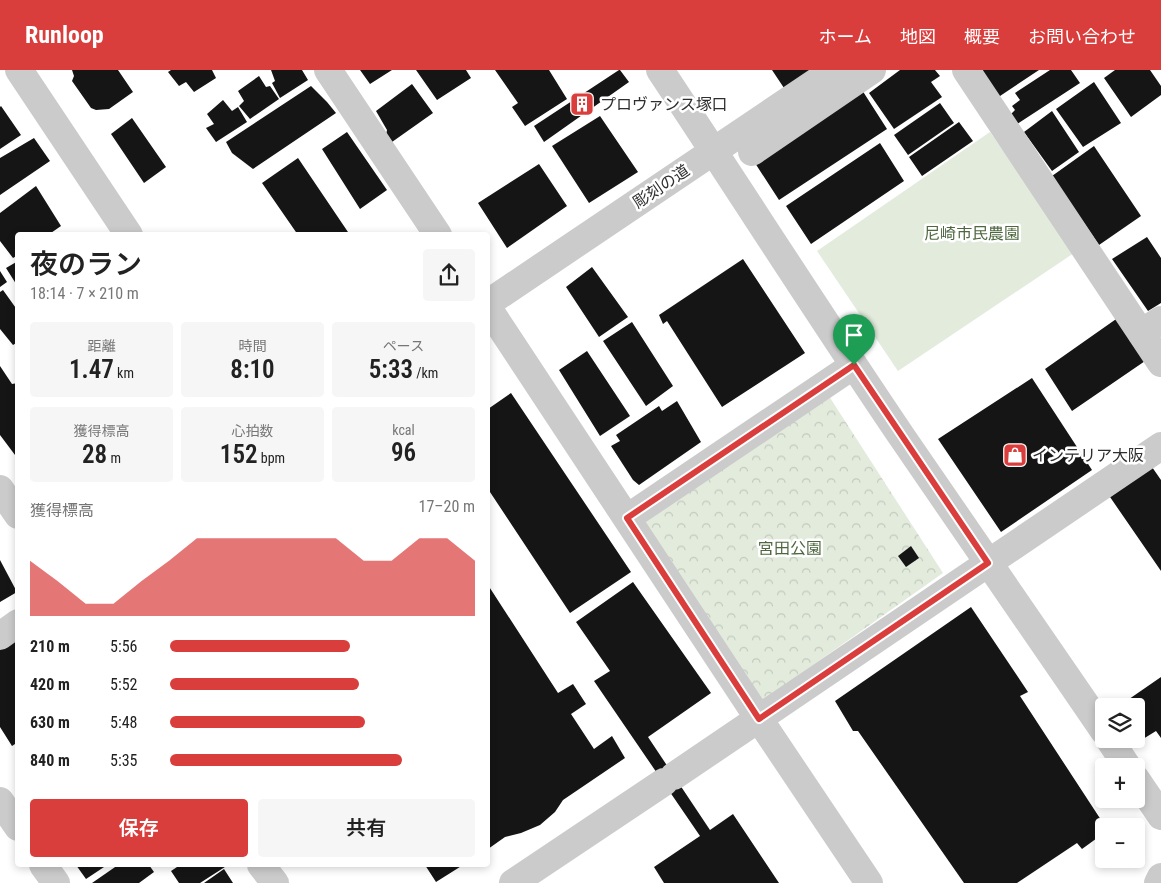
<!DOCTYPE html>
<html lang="ja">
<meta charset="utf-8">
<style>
body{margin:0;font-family:"Roboto Condensed","Noto Sans JP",sans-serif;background:#f6f6f6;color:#222;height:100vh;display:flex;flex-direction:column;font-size:19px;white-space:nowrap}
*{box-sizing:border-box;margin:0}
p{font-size:16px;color:#767676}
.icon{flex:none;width:28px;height:28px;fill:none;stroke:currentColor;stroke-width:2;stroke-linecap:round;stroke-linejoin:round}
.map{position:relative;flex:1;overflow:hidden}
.drawer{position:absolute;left:15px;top:162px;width:475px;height:635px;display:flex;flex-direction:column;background:#fff;border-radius:5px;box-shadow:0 2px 8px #0003}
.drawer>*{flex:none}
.tools{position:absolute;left:1095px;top:628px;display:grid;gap:10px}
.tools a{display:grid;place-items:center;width:50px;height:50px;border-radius:5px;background:#fff;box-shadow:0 2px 8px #0003;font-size:25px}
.pin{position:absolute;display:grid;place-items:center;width:42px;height:42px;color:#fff;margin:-51px -21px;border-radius:50% 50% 50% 0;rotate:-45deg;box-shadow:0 0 5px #0007}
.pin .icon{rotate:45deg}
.round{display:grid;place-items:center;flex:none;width:52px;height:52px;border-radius:5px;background:#f6f6f6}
.summary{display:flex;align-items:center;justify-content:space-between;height:85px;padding:0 15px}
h1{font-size:28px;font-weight:600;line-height:38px}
.figures{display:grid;grid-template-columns:repeat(3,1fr);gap:8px;height:85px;padding:5px 15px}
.figures div{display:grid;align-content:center;border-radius:5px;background:#f6f6f6;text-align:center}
.figures b{font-size:25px;font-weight:600}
.figures small{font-size:14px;font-weight:400}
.figures p{font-size:14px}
.chart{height:140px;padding:10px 15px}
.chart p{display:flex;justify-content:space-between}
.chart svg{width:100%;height:90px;margin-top:5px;fill:#da3e3c;opacity:.7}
.action{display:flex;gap:10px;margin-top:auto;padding:10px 15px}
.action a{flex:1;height:58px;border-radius:5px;background:#da3e3c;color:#fff;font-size:20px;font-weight:600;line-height:58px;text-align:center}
.action a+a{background:#f6f6f6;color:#222}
ul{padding:0 15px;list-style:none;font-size:16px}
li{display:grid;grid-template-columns:80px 60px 1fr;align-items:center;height:38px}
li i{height:12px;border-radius:6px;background:#da3e3c}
header{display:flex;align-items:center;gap:30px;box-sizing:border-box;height:70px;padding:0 25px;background:#da3e3c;color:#fff}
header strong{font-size:24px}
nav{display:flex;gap:28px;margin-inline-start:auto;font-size:18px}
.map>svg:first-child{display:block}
</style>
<header>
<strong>Runloop</strong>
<nav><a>ホーム</a><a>地図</a><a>概要</a><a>お問い合わせ</a></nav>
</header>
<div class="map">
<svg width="1161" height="813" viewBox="0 0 1161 813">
<defs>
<pattern id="park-crowns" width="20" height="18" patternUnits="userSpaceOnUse" patternTransform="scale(1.25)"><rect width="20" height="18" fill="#e3ebdd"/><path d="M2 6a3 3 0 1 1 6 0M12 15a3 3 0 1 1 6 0" fill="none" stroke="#c3cabe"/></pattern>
</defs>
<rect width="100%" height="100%" fill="#fff"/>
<path fill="#e3ebdd" d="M 990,62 L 1074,183 L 898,301 L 817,181 Z"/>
<path fill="url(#park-crowns)" d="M 825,320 L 943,503 L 761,632 L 640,449 Z"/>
<path fill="#151515" d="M 72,0 L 118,0 L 133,22 L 109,39 L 96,40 L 91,38 L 72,11 L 74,6 Z
M 171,0 L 212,0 L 216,8 L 194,22 L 186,12 L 179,16 L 168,2 Z
M 271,0 L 302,0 L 308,10 L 280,28 L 272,13 L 275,11 Z
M 360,0 L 392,0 L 370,14 Z
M 416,0 L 466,0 L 471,8 L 437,30 Z
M 495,0 L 549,0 L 567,29 L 525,56 L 512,37 L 518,33 Z
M 619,0 L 620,0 L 629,12 L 544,72 L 534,56 Z
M 772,0 L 811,0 L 784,18 Z
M 900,0 L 935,0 L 940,6 L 931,12 L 942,27 L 894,59 L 869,23 Z
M 978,0 L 1039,0 L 997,28 Z
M 1050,0 L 1071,0 L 1080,13 L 1014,56 L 1008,47 L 1015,40 L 1012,36 L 1020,30 L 1015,23 Z
M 1115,0 L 1150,0 L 1161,16 L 1161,25 L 1131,47 L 1104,8 Z
M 259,6 L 266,17 L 270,16 L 279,29 L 250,49 L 239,36 L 244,31 L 238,21 Z
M 1094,12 L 1121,53 L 1083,77 L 1056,39 Z
M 412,14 L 433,43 L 392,72 L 386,65 L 387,60 L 376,41 Z
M 311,16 L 327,32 L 336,43 L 253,99 L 232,83 L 226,72 Z
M 862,20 L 887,59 L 779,130 L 755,93 Z
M 223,30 L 232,41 L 238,37 L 247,52 L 216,72 L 206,58 L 214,54 L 207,44 Z
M 940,33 L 954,53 L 908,85 L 894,65 Z
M 1,36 L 21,65 L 0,79 L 0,37 Z
M 1052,41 L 1079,82 L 1052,101 L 1024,62 Z
M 600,46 L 638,102 L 589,133 L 552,76 Z
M 132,48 L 166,97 L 144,113 L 111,64 Z
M 959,52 L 973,71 L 922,106 L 909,87 Z
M 347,62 L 387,120 L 360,139 L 322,79 Z
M 34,68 L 50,91 L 0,125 L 0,88 Z
M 880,73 L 904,111 L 811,174 L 786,136 Z
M 1094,76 L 1141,146 L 1099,175 L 1052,106 Z
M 298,88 L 350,165 L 298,165 L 262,113 Z
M 539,94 L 567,136 L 507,178 L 478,133 Z
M 36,116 L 61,156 L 48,165 L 18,165 L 18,185 L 13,188 L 0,171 L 0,143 Z
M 1147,167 L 1161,188 L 1161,233 L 1148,241 L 1112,189 Z
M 743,189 L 805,283 L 722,337 L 667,251 L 663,254 L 659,245 Z
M 18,191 L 18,217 L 6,198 Z
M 592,197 L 628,247 L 599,267 L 566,217 Z
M 0,201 L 7,212 L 0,217 Z
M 3,220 L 18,241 L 18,272 L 13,275 L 0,259 L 0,222 Z
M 1119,247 L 1148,289 L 1072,341 L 1045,299 Z
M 632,252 L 673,316 L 646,336 L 603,271 Z
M 587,281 L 630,346 L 600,366 L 559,300 Z
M 0,296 L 12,314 L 18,313 L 18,389 L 0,365 Z
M 1032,308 L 1092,400 L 1001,462 L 938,369 Z
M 511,323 L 631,502 L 570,543 L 488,419 L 488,339 Z
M 677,331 L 701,372 L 639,415 L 633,410 L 611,376 L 620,371 L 616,365 L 659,336 L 662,341 Z
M 1152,397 L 1161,410 L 1161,501 L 1110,427 Z
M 911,476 L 919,488 L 906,497 L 898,486 Z
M 0,490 L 17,522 L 0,532 Z
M 633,512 L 711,623 L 648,667 L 710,760 L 733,744 L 779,813 L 664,813 L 654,797 L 700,766 L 594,611 L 610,601 L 576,552 Z
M 488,515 L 558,623 L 573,614 L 586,634 L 571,644 L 594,679 L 612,666 L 625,688 L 563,730 L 555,742 L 540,755 L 521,763 L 505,767 L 488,779 Z
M 971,537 L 1028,622 L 1020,626 L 1105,756 L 1104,756 L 1104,763 L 1082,779 L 1077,773 L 1017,813 L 964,813 L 858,661 L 853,661 L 835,631 Z
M 15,569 L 18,573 L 18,672 L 12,676 L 0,657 L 0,579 Z
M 1161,607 L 1161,668 L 1156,661 L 1143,669 L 1136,660 L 1136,636 L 1119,636 Z
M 76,795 L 107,795 L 86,809 Z
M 118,795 L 149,795 L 154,802 L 139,813 L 92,813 Z
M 180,795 L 228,795 L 200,813 L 179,813 L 171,801 Z
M 425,795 L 463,795 L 436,812 Z
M 224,799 L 233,813 L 204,813 Z"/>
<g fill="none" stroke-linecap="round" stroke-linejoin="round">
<path stroke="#cbcbcb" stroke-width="28" d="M 19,0 L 129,165
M 328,0 L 438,165
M 660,0 C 741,122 820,246 902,367 C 969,466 1037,563 1104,661
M 966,0 L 1161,293
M 752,82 L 872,0
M 488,233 L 834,0
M 488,238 L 759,649 L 869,813
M 1141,263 L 1161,250
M 0,419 L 18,445
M 627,448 L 854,295
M 0,566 L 18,553
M 1109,669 L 1127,696
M 674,706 L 1161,376
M 1136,709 L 1161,746
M 0,731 L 18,757
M 43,795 L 56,813
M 261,795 L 275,813
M 513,813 L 664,712
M 1158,813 L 1161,807"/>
</g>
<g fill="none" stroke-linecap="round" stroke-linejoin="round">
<g stroke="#fff" stroke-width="10">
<path id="route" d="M 854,295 L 988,493 L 759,649 L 627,448 Z"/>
</g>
<use href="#route" stroke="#da3e3c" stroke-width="6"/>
</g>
<defs>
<g id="building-square" transform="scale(1.25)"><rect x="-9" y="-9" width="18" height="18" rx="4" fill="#da3e3c" stroke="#fff"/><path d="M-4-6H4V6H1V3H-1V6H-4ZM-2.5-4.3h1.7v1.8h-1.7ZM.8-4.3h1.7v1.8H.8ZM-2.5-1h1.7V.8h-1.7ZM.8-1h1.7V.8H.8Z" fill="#fff"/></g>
<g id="shop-square" transform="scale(1.25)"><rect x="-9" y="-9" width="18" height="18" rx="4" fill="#da3e3c" stroke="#fff"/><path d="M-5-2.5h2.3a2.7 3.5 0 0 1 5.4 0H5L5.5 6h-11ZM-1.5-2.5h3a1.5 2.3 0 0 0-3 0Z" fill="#fff"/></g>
</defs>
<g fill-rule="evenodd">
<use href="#building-square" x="582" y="34"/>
<use href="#shop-square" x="1015" y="385"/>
</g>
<g text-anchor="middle" stroke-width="5" stroke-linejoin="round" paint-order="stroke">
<g font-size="16" fill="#2e2e2e" stroke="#fff" text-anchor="start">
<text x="600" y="40">プロヴァンス塚口</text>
<text x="1032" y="391">インテリア大阪</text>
</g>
<g font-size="16" fill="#2e2e2e" stroke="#fff">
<text transform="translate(661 116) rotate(-34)" y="6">彫刻の道</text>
</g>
<g font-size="16" fill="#4e673f" stroke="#fff">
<text x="972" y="169">尼崎市民農園</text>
<text x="790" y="484">宮田公園</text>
</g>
</g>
</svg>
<div class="tools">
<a><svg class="icon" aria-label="layers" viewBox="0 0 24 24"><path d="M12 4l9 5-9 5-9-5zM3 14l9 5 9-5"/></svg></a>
<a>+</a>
<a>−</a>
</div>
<div class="pin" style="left:854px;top:295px;background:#1e9e55"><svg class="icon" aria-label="arrive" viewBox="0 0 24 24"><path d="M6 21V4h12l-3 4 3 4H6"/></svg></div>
<section class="drawer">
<div class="summary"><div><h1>夜のラン</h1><p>18:14 · 7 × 210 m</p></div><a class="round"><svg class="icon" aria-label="share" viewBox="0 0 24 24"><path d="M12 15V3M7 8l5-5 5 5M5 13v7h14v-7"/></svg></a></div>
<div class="figures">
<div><p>距離</p><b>1.47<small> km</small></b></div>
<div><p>時間</p><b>8:10</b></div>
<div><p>ペース</p><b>5:33<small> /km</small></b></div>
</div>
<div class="figures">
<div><p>獲得標高</p><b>28<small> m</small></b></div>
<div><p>心拍数</p><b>152<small> bpm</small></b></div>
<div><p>kcal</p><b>96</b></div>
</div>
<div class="chart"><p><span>獲得標高</span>17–20 m</p>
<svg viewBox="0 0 160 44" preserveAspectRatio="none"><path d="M0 44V17L10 27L20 38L30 38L40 27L50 17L60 6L70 6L80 6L90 6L100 6L110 6L120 17L130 17L140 6L150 6L160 17V44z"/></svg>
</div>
<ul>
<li><b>210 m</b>5:56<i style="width:59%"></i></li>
<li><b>420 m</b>5:52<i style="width:62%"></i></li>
<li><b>630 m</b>5:48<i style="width:64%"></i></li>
<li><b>840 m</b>5:35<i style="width:76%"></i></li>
</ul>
<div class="action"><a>保存</a><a>共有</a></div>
</section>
</div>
